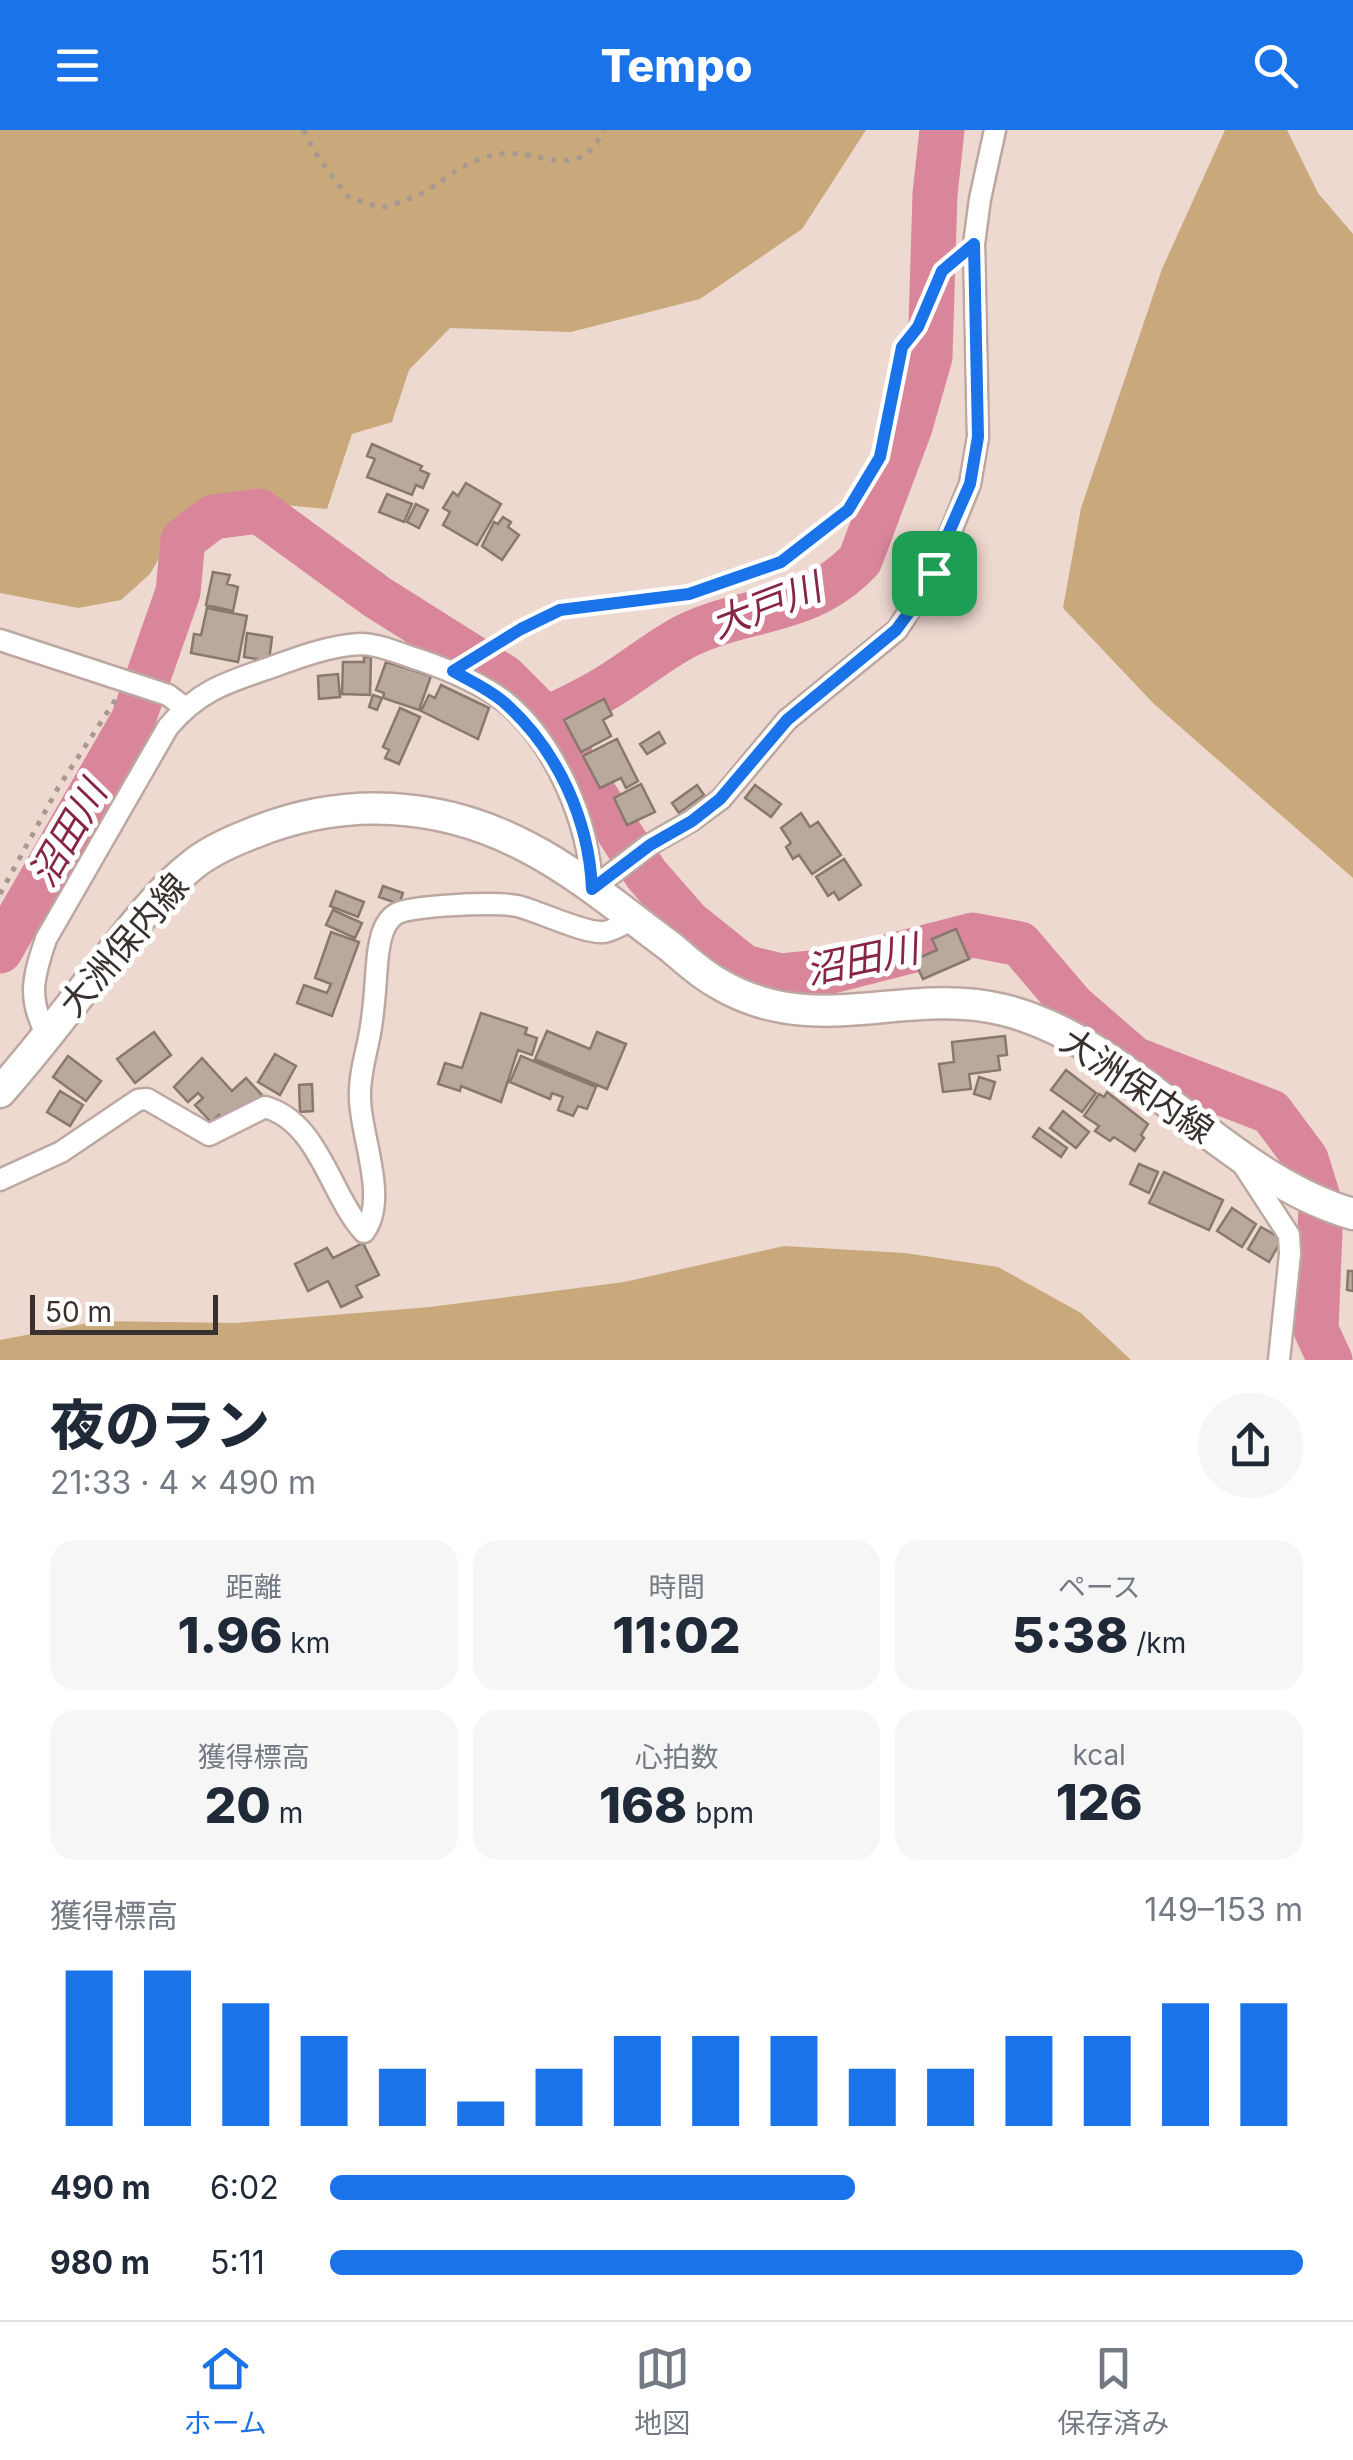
<!DOCTYPE html>
<html lang="ja">
<meta charset="utf-8">
<style>
body{margin:0;font-family:Inter,"Noto Sans JP",sans-serif;background:#f6f6f7;color:#1f2937;height:100vh;display:flex;flex-direction:column;font-size:38px;white-space:nowrap}
*{box-sizing:border-box;margin:0}
p{font-size:32px;color:#747a83}
.icon{flex:none;width:55px;height:55px;fill:none;stroke:currentColor;stroke-width:2;stroke-linecap:round;stroke-linejoin:round}
.map{position:relative;height:1230px;overflow:hidden}
.details{display:flex;flex-direction:column;background:#fff;flex:1}
.details>*{flex:none}
.scale{position:absolute;left:30px;bottom:25px;width:188px;box-sizing:border-box;padding-left:10px;border:5px solid #39312e;border-top:0;font-size:28px;line-height:35px;white-space:nowrap;color:#39312e;-webkit-text-stroke:8px #fff;paint-order:stroke}
.pin{position:absolute;display:grid;place-items:center;width:85px;height:85px;color:#fff;margin:-42px;border-radius:20px;box-shadow:0 5px 15px #0006}
.round{display:grid;place-items:center;flex:none;width:105px;height:105px;border-radius:52px;background:#f6f6f7}
.overview{display:flex;align-items:center;justify-content:space-between;height:170px;padding:0 50px}
h1{font-size:55px;font-weight:800;line-height:75px}
.metrics{display:grid;grid-template-columns:repeat(3,1fr);gap:15px;height:170px;padding:10px 50px}
.metrics div{display:grid;align-content:center;border-radius:25px;background:#f6f6f7;text-align:center}
.metrics b{font-size:50px;font-weight:800}
.metrics small{font-size:28px;font-weight:400}
.metrics p{font-size:28px}
.chart{height:280px;padding:20px 50px}
.chart p{display:flex;justify-content:space-between}
.chart svg{width:100%;height:180px;margin-top:10px;stroke:#1a73e8;stroke-width:6}
ul{padding:0 50px;list-style:none;font-size:32px}
li{display:grid;grid-template-columns:160px 120px 1fr;align-items:center;height:75px}
li i{height:25px;border-radius:12px;background:#1a73e8}
header{display:flex;justify-content:space-between;align-items:center;height:130px;padding:0 50px;background:#1a73e8;color:#fff;font-size:45px;font-weight:800}
.dock{display:flex;justify-content:space-around;align-items:center;height:140px;border-top:2px solid #e0e1e3;background:#fff;font-size:28px;color:#747a83}
.dock a{display:grid;justify-items:center;gap:5px}
.dock .current{color:#1a73e8}
.map>svg:first-child{display:block}
</style>
<header><svg class="icon" aria-label="menu" viewBox="0 0 24 24"><path d="M4 6h16M4 12h16M4 18h16"/></svg>Tempo<svg class="icon" aria-label="search" viewBox="0 0 24 24"><circle cx="10" cy="10" r="6"/><path d="M15 15l6 6"/></svg></header>
<div class="map">
<svg width="1353" height="1230" viewBox="0 0 1353 1230">
<rect width="100%" height="100%" fill="#eed9d1"/>
<path fill="#c9a97b" d="M 0,0 L 866,0 L 802,99 L 700,169 L 571,202 L 450,198 L 409,240 L 392,292 L 352,304 L 327,379 L 228,370 L 176,399 L 150,444 L 121,470 L 78,478 L 0,463 Z
M 1225,0 L 1287,0 L 1318,63 L 1353,104 L 1353,748 L 1154,574 L 1063,478 L 1081,378 L 1162,139 Z
M 784,1116 L 905,1123 L 998,1137 L 1081,1183 L 1131,1230 L 0,1230 L 0,1210 L 99,1191 L 235,1193 L 430,1177 L 624,1152 Z"/>
<g fill="none" stroke-linecap="round" stroke-linejoin="round">
<path stroke="#d9869b" stroke-width="45" d="M 546,589 C 569,578 593,567 614,553 C 638,538 661,519 686,506 C 747,476 809,485 860,430 L 910,297 L 930,227 L 935,64 L 942,0
M 0,821 L 133,590 L 178,462 L 183,410 L 213,387 L 259,381 L 377,467 L 504,547 L 546,589 L 646,744 L 688,792 L 744,837 L 781,846 L 832,841 L 973,805 L 1020,814 L 1073,876 L 1134,929 L 1271,982 L 1306,1029 L 1321,1077 L 1316,1200 L 1330,1230"/>
</g>
<path fill="#b9a89c" stroke="#88786d" stroke-width="2.5" d="M 372,314 L 422,336 L 420,340 L 429,344 L 423,358 L 416,355 L 412,365 L 367,347 L 375,329 L 367,326 Z
M 466,353 L 501,374 L 477,415 L 443,395 L 450,382 L 443,378 L 453,362 L 458,366 Z
M 387,364 L 412,374 L 404,392 L 379,382 Z
M 416,374 L 428,380 L 419,398 L 407,392 Z
M 503,387 L 511,392 L 508,397 L 519,405 L 502,430 L 482,416 L 494,392 L 498,394 Z
M 213,442 L 230,445 L 227,454 L 238,457 L 233,481 L 206,475 Z
M 207,478 L 247,486 L 238,532 L 191,523 L 194,504 L 201,505 Z
M 247,503 L 272,507 L 269,531 L 244,527 Z
M 364,527 L 371,527 L 370,565 L 342,564 L 343,532 L 364,532 Z
M 386,532 L 431,546 L 419,580 L 383,568 L 384,563 L 376,560 Z
M 338,544 L 340,567 L 319,569 L 318,546 Z
M 441,555 L 489,578 L 478,609 L 421,581 L 429,565 L 435,568 Z
M 373,565 L 382,568 L 377,580 L 369,577 Z
M 604,569 L 612,585 L 603,590 L 611,606 L 581,622 L 564,590 Z
M 400,578 L 420,587 L 399,634 L 385,628 L 389,620 L 383,617 Z
M 659,602 L 665,613 L 647,624 L 640,614 Z
M 617,609 L 638,651 L 626,658 L 621,648 L 600,658 L 583,626 Z
M 641,654 L 655,682 L 627,695 L 614,668 Z
M 697,655 L 704,665 L 679,683 L 672,673 Z
M 755,655 L 781,674 L 771,687 L 745,668 Z
M 801,683 L 810,697 L 818,692 L 841,725 L 812,744 L 799,725 L 793,729 L 786,717 L 791,713 L 781,698 Z
M 844,729 L 861,755 L 839,770 L 834,762 L 828,766 L 816,747 Z
M 383,756 L 403,763 L 399,774 L 379,767 Z
M 336,761 L 364,772 L 358,787 L 330,776 Z
M 333,780 L 362,793 L 355,808 L 326,795 Z
M 956,799 L 969,829 L 923,849 L 914,830 L 937,820 L 932,809 Z
M 331,802 L 359,812 L 332,886 L 297,873 L 304,855 L 327,863 L 331,854 L 315,848 Z
M 481,883 L 527,898 L 525,904 L 537,908 L 532,925 L 518,920 L 501,972 L 461,956 L 460,961 L 438,954 L 445,933 L 462,938 Z
M 547,901 L 590,919 L 597,902 L 626,914 L 607,959 L 535,929 Z
M 154,902 L 171,925 L 135,953 L 117,929 Z
M 1005,906 L 1007,925 L 998,926 L 1000,940 L 969,944 L 971,959 L 943,962 L 939,934 L 954,932 L 952,912 Z
M 275,924 L 296,936 L 280,965 L 258,952 Z
M 68,926 L 101,951 L 86,971 L 53,947 Z
M 521,926 L 596,957 L 587,979 L 578,976 L 573,986 L 558,980 L 563,967 L 552,963 L 550,969 L 510,952 Z
M 202,928 L 232,961 L 246,948 L 262,965 L 242,983 L 238,978 L 224,991 L 219,985 L 211,992 L 195,975 L 203,968 L 198,963 L 188,972 L 174,957 Z
M 1066,940 L 1096,963 L 1082,982 L 1051,960 Z
M 979,947 L 995,952 L 990,969 L 974,964 Z
M 312,954 L 313,981 L 300,982 L 299,955 Z
M 60,961 L 83,975 L 70,996 L 47,982 Z
M 1107,962 L 1148,994 L 1141,1005 L 1144,1008 L 1135,1021 L 1114,1007 L 1110,1011 L 1095,1001 L 1099,996 L 1084,986 L 1099,964 L 1104,967 Z
M 1063,981 L 1089,1002 L 1076,1018 L 1050,998 Z
M 1039,998 L 1067,1018 L 1061,1027 L 1033,1007 Z
M 1139,1034 L 1158,1042 L 1149,1063 L 1130,1054 Z
M 1164,1042 L 1223,1070 L 1209,1100 L 1149,1073 Z
M 1232,1078 L 1256,1094 L 1242,1117 L 1217,1101 Z
M 1261,1097 L 1282,1109 L 1269,1132 L 1248,1119 Z
M 363,1113 L 379,1145 L 356,1156 L 362,1167 L 341,1177 L 328,1151 L 308,1161 L 295,1134 L 327,1118 L 333,1128 Z
M 1348,1141 L 1353,1141 L 1353,1161 L 1347,1160 Z"/>
<g fill="none" stroke-linecap="round" stroke-linejoin="round">
<g stroke="#bca8a1" stroke-width="25">
<path id="minor" d="M 0,510 L 168,565 L 184,577
M 592,759 L 649,715 L 691,691 L 721,669 L 787,590 L 897,500 L 934,443 L 970,354 L 978,307 L 974,114 L 980,69 L 995,0
M 47,905 C 27,869 33,847 46,809 L 168,597 C 199,560 228,552 272,537 C 299,527 332,515 361,514 C 380,514 403,525 420,530 C 449,540 478,552 503,570 C 556,612 589,694 592,759
M 1242,1033 L 1289,1105 L 1290,1124 L 1279,1230
M 0,1050 L 61,1022 L 138,970 L 147,969 L 209,1005 L 265,977 C 319,992 330,1065 364,1102 C 389,1069 360,1005 360,968 C 359,947 365,928 369,908 C 375,880 375,852 378,824 C 380,810 383,792 396,784 C 410,775 499,772 517,776 C 539,781 584,804 604,802 C 613,801 624,793 632,790"/>
</g>
<g stroke="#bca8a1" stroke-width="35">
<path id="secondary" d="M 0,962 C 41,916 77,867 115,819 C 138,791 161,760 190,737 C 207,722 232,711 253,703 C 344,666 441,671 529,718 C 579,744 626,784 672,818 C 686,830 700,843 716,852 C 814,912 904,855 1004,880 C 1130,911 1226,1048 1353,1084"/>
</g>
<path stroke="#a89892" stroke-width="5" stroke-dasharray="5 8" stroke-linecap="butt" d="M 303,0 L 318,27 L 347,66 L 381,78 C 398,73 416,68 431,58 C 456,41 469,29 501,24 C 537,18 581,55 603,0
M 473,529 L 560,480 L 689,465 L 781,432 L 848,380 L 879,327 L 902,217 L 918,197 L 942,141 L 954,131
M 0,764 L 58,658 L 116,569"/>
<use href="#minor" stroke="#fff" stroke-width="20"/>
<use href="#secondary" stroke="#fff" stroke-width="30"/>
</g>
<g fill="none" stroke-linecap="round" stroke-linejoin="round">
<g stroke="#fff" stroke-width="20">
<path id="route" d="M 974,114 L 978,307 L 970,354 L 921,466 L 896,500 L 787,590 L 720,669 L 692,691 L 650,715 L 592,759 C 589,690 558,621 506,574 C 491,560 470,551 453,541 L 521,499 L 560,480 L 689,464 L 781,432 L 848,380 L 880,327 L 902,217 L 918,197 L 942,141 Z"/>
</g>
<use href="#route" stroke="#1a73e8" stroke-width="12"/>
</g>
<g text-anchor="middle" stroke-width="10" stroke-linejoin="round" paint-order="stroke">
<g font-size="35" fill="#39312e" stroke="#fff">
<text transform="translate(124 815) rotate(-49)" y="12">大洲保内線</text>
<text transform="translate(1137 956) rotate(34)" y="12">大洲保内線</text>
</g>
<g font-size="38" font-style="italic" fill="#872547" stroke="#fff">
<text transform="translate(766 476) rotate(-21)" y="13">大戸川</text>
<text transform="translate(68 704) rotate(-60)" y="13">沼田川</text>
<text transform="translate(862 830) rotate(-12)" y="13">沼田川</text>
</g>
</g>
</svg>
<div class="scale">50 m</div>
<div class="pin" style="left:934px;top:443px;background:#1e9e55"><svg class="icon" aria-label="arrive" viewBox="0 0 24 24"><path d="M6 21V4h12l-3 4 3 4H6"/></svg></div>
</div>
<section class="details">
<div class="overview"><div><h1>夜のラン</h1><p>21:33 · 4 × 490 m</p></div><a class="round"><svg class="icon" aria-label="share" viewBox="0 0 24 24"><path d="M12 15V3M7 8l5-5 5 5M5 13v7h14v-7"/></svg></a></div>
<div class="metrics">
<div><p>距離</p><b>1.96<small> km</small></b></div>
<div><p>時間</p><b>11:02</b></div>
<div><p>ペース</p><b>5:38<small> /km</small></b></div>
</div>
<div class="metrics">
<div><p>獲得標高</p><b>20<small> m</small></b></div>
<div><p>心拍数</p><b>168<small> bpm</small></b></div>
<div><p>kcal</p><b>126</b></div>
</div>
<div class="chart"><p><span>獲得標高</span>149–153 m</p>
<svg viewBox="0 0 160 44" preserveAspectRatio="none"><path d="M5 44V6M15 44V6M25 44V14M35 44V22M45 44V30M55 44V38M65 44V30M75 44V22M85 44V22M95 44V22M105 44V30M115 44V30M125 44V22M135 44V22M145 44V14M155 44V14"/></svg>
</div>
<ul>
<li><b>490 m</b>6:02<i style="width:54%"></i></li>
<li><b>980 m</b>5:11<i style="width:100%"></i></li>
</ul>
</section>
<nav class="dock">
<a class="current"><svg class="icon" aria-label="home" viewBox="0 0 24 24"><path d="M3 11l9-7 9 7M6 9v11h12V9"/></svg>ホーム</a>
<a><svg class="icon" aria-label="map" viewBox="0 0 24 24"><path d="M3 6l6-2 6 2 6-2v14l-6 2-6-2-6 2zM9 4v14M15 6v14"/></svg>地図</a>
<a><svg class="icon" aria-label="saved" viewBox="0 0 24 24"><path d="M7 4h10v16l-5-4-5 4z"/></svg>保存済み</a>
</nav>
